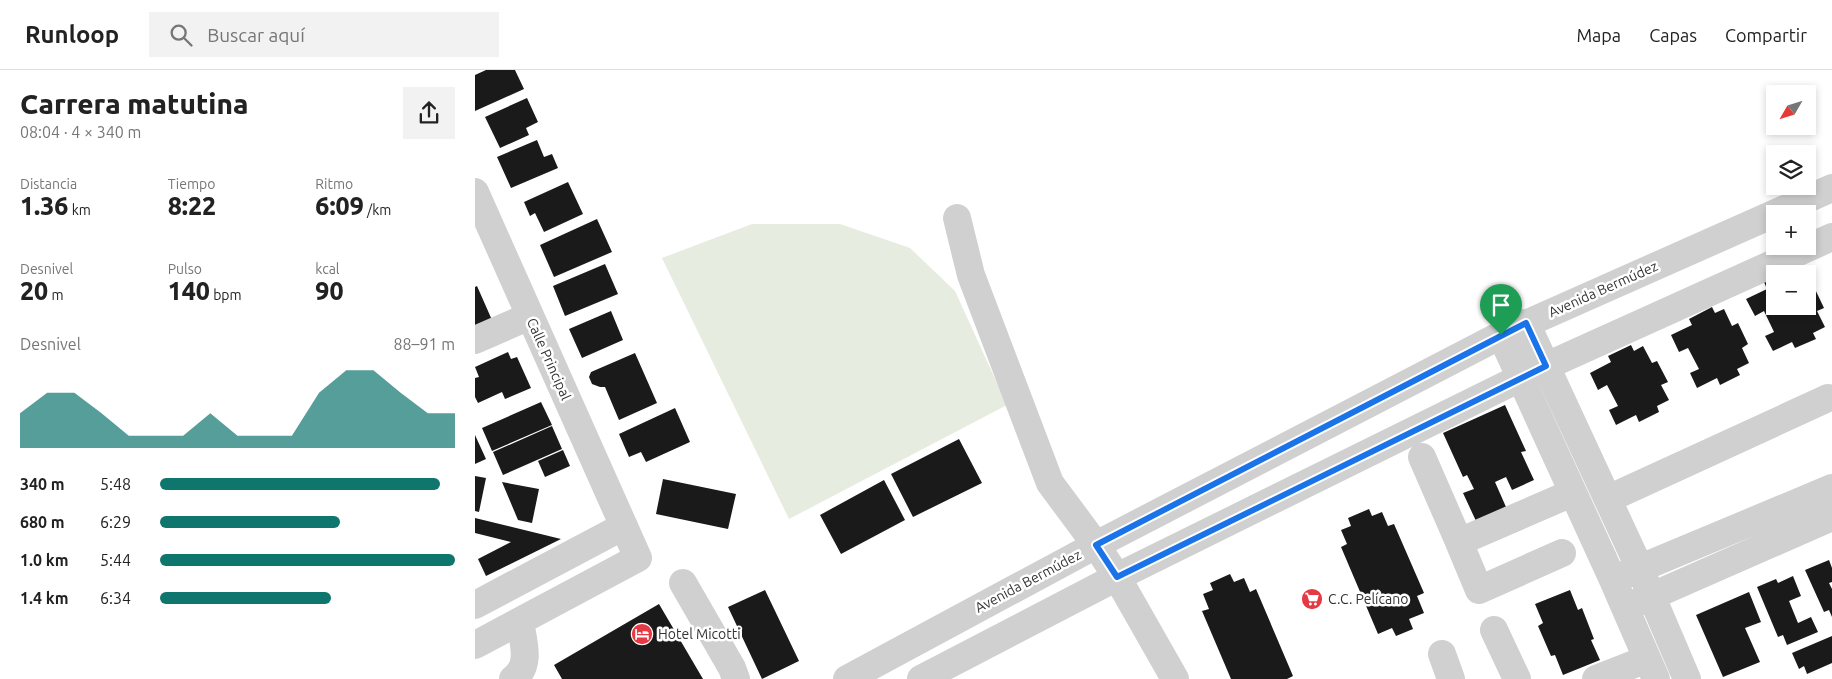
<!DOCTYPE html>
<html lang="es">
<meta charset="utf-8">
<style>
body{margin:0;font-family:Ubuntu,sans-serif;background:#f2f2f2;color:#222;height:100vh;display:flex;flex-direction:column;font-size:19px;white-space:nowrap}
*{box-sizing:border-box;margin:0}
p{font-size:16px;color:#767676}
.icon{flex:none;width:28px;height:28px;fill:none;stroke:currentColor;stroke-width:2;stroke-linecap:round;stroke-linejoin:round}
.map{position:relative;flex:1;overflow:hidden}
.side{display:flex;flex-direction:column;background:#fff;width:475px}
.side>*{flex:none}
.needle{width:32px;rotate:231deg}
.tools{position:absolute;left:1291px;top:15px;display:grid;gap:10px}
.tools a{display:grid;place-items:center;width:50px;height:50px;border-radius:0px;background:#fff;box-shadow:0 2px 8px #0003;font-size:25px}
.pin{position:absolute;display:grid;place-items:center;width:42px;height:42px;color:#fff;margin:-51px -21px;border-radius:50% 50% 50% 0;rotate:-45deg;box-shadow:0 0 5px #0007}
.pin .icon{rotate:45deg}
.round{display:grid;place-items:center;flex:none;width:52px;height:52px;border-radius:0px;background:#f2f2f2}
.headline{display:flex;align-items:center;justify-content:space-between;height:85px;padding:0 20px}
h1{font-size:28px;font-weight:800;line-height:38px}
.metrics{display:grid;grid-template-columns:repeat(3,1fr);gap:8px;height:85px;padding:5px 20px}
.metrics div{display:grid;align-content:center}
.metrics b{font-size:25px;font-weight:800}
.metrics small{font-size:14px;font-weight:400}
.metrics p{font-size:14px}
.chart{height:140px;padding:10px 20px}
.chart p{display:flex;justify-content:space-between}
.chart svg{width:100%;height:90px;margin-top:5px;fill:#0f766e;opacity:.7}
ul{padding:0 20px;list-style:none;font-size:16px}
li{display:grid;grid-template-columns:80px 60px 1fr;align-items:center;height:38px}
li i{height:12px;border-radius:6px;background:#0f766e}
header{display:flex;align-items:center;gap:30px;box-sizing:border-box;height:70px;padding:0 25px;background:#fff;border-bottom:1px solid #e0e0e0}
header strong{font-size:24px}
nav{display:flex;gap:28px;margin-inline-start:auto;font-size:18px}
.search{width:350px;height:45px;background:#f2f2f2;display:flex;align-items:center;gap:12px;box-sizing:border-box;padding:0 18px;border-radius:0px;color:#767676;font-size:19px}
main{display:flex;flex:1;min-height:0}
.map>svg:first-child{display:block}
</style>
<header>
<strong>Runloop</strong>
<div class="search"><svg class="icon" aria-label="search" viewBox="0 0 24 24"><circle cx="10" cy="10" r="6"/><path d="M15 15l6 6"/></svg>Buscar aquí</div>
<nav><a>Mapa</a><a>Capas</a><a>Compartir</a></nav>
</header>
<main>
<section class="side">
<div class="headline"><div><h1>Carrera matutina</h1><p>08:04 · 4 × 340 m</p></div><a class="round"><svg class="icon" aria-label="share" viewBox="0 0 24 24"><path d="M12 15V3M7 8l5-5 5 5M5 13v7h14v-7"/></svg></a></div>
<div class="metrics">
<div><p>Distancia</p><b>1.36<small> km</small></b></div>
<div><p>Tiempo</p><b>8:22</b></div>
<div><p>Ritmo</p><b>6:09<small> /km</small></b></div>
</div>
<div class="metrics">
<div><p>Desnivel</p><b>20<small> m</small></b></div>
<div><p>Pulso</p><b>140<small> bpm</small></b></div>
<div><p>kcal</p><b>90</b></div>
</div>
<div class="chart"><p><span>Desnivel</span>88–91 m</p>
<svg viewBox="0 0 160 44" preserveAspectRatio="none"><path d="M0 44V27L10 17L20 17L30 27L40 38L50 38L60 38L70 27L80 38L90 38L100 38L110 17L120 6L130 6L140 17L150 27L160 27V44z"/></svg>
</div>
<ul>
<li><b>340 m</b>5:48<i style="width:95%"></i></li>
<li><b>680 m</b>6:29<i style="width:61%"></i></li>
<li><b>1.0 km</b>5:44<i style="width:100%"></i></li>
<li><b>1.4 km</b>6:34<i style="width:58%"></i></li>
</ul>
</section>
<div class="map">
<svg width="1357" height="609" viewBox="0 0 1357 609">
<rect width="100%" height="100%" fill="#fff"/>
<path fill="#e6ecdf" d="M 277,154 L 365,154 L 435,178 L 480,221 L 532,335 L 314,449 L 187,188 Z"/>
<path fill="#1a1a1a" d="M 11,0 L 40,0 L 49,19 L 0,41 L 0,5 Z
M 52,28 L 63,52 L 51,58 L 54,65 L 25,78 L 10,47 Z
M 62,70 L 69,87 L 77,84 L 83,98 L 36,118 L 22,87 Z
M 93,112 L 108,144 L 69,162 L 60,143 L 55,146 L 49,132 Z
M 122,149 L 137,182 L 79,207 L 65,175 Z
M 130,194 L 143,224 L 90,246 L 78,216 Z
M 1300,207 L 1300,236 L 1332,236 L 1332,220 L 1339,217 L 1349,238 L 1342,241 L 1350,257 L 1338,263 L 1341,269 L 1320,278 L 1317,272 L 1298,281 L 1290,266 L 1299,262 L 1289,241 L 1280,246 L 1271,229 L 1292,219 L 1289,212 Z
M 2,216 L 17,250 L 0,257 L 0,217 Z
M 1237,237 L 1240,243 L 1249,239 L 1257,256 L 1263,253 L 1273,274 L 1267,278 L 1274,293 L 1262,299 L 1265,305 L 1245,315 L 1242,308 L 1222,318 L 1215,303 L 1224,299 L 1213,278 L 1204,282 L 1196,265 L 1217,255 L 1214,249 Z
M 136,241 L 148,270 L 107,288 L 94,259 Z
M 1156,275 L 1159,281 L 1168,276 L 1177,293 L 1182,291 L 1193,312 L 1186,315 L 1194,330 L 1182,336 L 1184,342 L 1164,352 L 1161,345 L 1141,355 L 1134,340 L 1143,336 L 1132,315 L 1123,320 L 1115,303 L 1136,292 L 1133,286 Z
M 33,282 L 36,289 L 42,287 L 56,318 L 30,329 L 27,322 L 3,333 L 0,327 L 0,308 L 4,307 L 0,297 Z
M 160,283 L 182,333 L 144,350 L 130,317 L 125,317 L 117,314 L 114,307 L 116,302 Z
M 66,332 L 77,355 L 17,381 L 7,358 Z
M 1030,335 L 1051,381 L 1046,382 L 1059,410 L 1037,420 L 1031,407 L 1020,412 L 1031,437 L 1001,451 L 988,423 L 999,419 L 992,405 L 988,407 L 968,363 Z
M 200,338 L 215,372 L 171,392 L 166,382 L 154,387 L 144,364 Z
M 77,356 L 87,379 L 28,405 L 18,382 Z
M 0,365 L 11,389 L 0,394 Z
M 484,369 L 507,413 L 438,447 L 416,404 Z
M 88,380 L 95,396 L 70,407 L 63,391 Z
M 0,406 L 11,408 L 4,442 L 0,441 Z
M 188,409 L 261,424 L 253,459 L 181,444 Z
M 409,410 L 430,450 L 366,484 L 345,445 Z
M 27,412 L 64,419 L 57,453 L 43,450 Z
M 894,439 L 897,446 L 907,442 L 913,456 L 919,454 L 949,523 L 942,526 L 949,543 L 934,549 L 938,559 L 921,566 L 917,558 L 903,564 L 866,477 L 872,474 L 866,460 L 876,456 L 873,448 Z
M 0,448 L 86,469 L 11,506 L 3,489 L 36,472 L 0,463 Z
M 1354,490 L 1357,498 L 1357,512 L 1354,513 L 1357,519 L 1357,547 L 1354,540 L 1349,542 L 1330,500 Z
M 755,504 L 759,512 L 769,508 L 775,522 L 781,519 L 818,606 L 812,609 L 756,609 L 727,541 L 734,539 L 728,524 L 738,520 L 735,513 Z
M 1318,506 L 1326,526 L 1314,531 L 1323,553 L 1336,547 L 1343,562 L 1312,575 L 1308,565 L 1303,567 L 1282,517 L 1301,509 L 1303,513 Z
M 290,520 L 324,591 L 287,609 L 253,537 Z
M 1095,520 L 1103,540 L 1107,538 L 1119,569 L 1116,570 L 1125,590 L 1088,605 L 1080,585 L 1076,586 L 1063,556 L 1068,553 L 1060,534 Z
M 1274,522 L 1286,552 L 1270,558 L 1285,592 L 1248,607 L 1221,545 Z
M 184,534 L 228,609 L 87,609 L 79,595 Z
M 1357,566 L 1357,593 L 1332,604 L 1329,596 L 1324,599 L 1317,583 Z"/>
<g fill="none" stroke-linecap="round" stroke-linejoin="round">
<path stroke="#d0d0d0" stroke-width="28" d="M 0,122 L 163,488 L 0,575
M 482,148 L 496,205 L 575,413 L 621,475 L 642,507 L 700,609
M 1051,253 L 1165,499 L 1212,609
M 1026,265 L 1138,510 L 1181,609
M 0,270 L 55,246
M 947,387 L 984,472
M 1133,429 L 1353,328
M 1087,483 L 1004,520 L 984,472 L 1097,423
M 1149,505 L 1357,418
M 208,513 L 257,598 L 261,609
M 1161,533 L 1357,447
M 0,535 L 149,456
M 1019,560 L 1042,609
M 967,584 L 976,609
M 38,609 C 57,596 48,571 45,552
M 372,609 L 621,475 L 1026,265 L 1357,118
M 446,609 L 642,507 L 1045,308 L 1357,167
M 1121,609 L 1172,589"/>
</g>
<g fill="none" stroke-linecap="round" stroke-linejoin="round">
<g stroke="#fff" stroke-width="10">
<path id="route" d="M 1051,253 L 1071,296 L 642,507 L 621,475 Z"/>
</g>
<use href="#route" stroke="#1a73e8" stroke-width="6"/>
</g>
<defs>
<g id="supermarket-disc" transform="scale(1.125)"><circle r="9.5" fill="#e63946" stroke="#fff"/><path d="M-6-5.5h2.5l.6 2H6L4.5 2H-2.5L-4.4-4H-6ZM-1.5 3.2a1.3 1.3 0 1 0 .1 0ZM3 3.2a1.3 1.3 0 1 0 .1 0Z" fill="#fff"/></g>
<g id="hotel-disc" transform="scale(1.125)"><circle r="9.5" fill="#e63946" stroke="#fff"/><path d="M-6-4.5h1.5V1H6V5H4.5V3h-9V5H-6ZM-4 0a1.8 1.8 0 1 1 3.6 0ZM.5 0V-2.5h3Q6-2.5 6 0Z" fill="#fff"/></g>
</defs>
<g fill-rule="evenodd">
<use href="#supermarket-disc" x="837" y="529"/>
<use href="#hotel-disc" x="167" y="564"/>
</g>
<g text-anchor="middle" stroke-width="5" stroke-linejoin="round" paint-order="stroke">
<g font-size="14" fill="#333" stroke="#fff">
<text transform="translate(1128 219) rotate(-24)" y="5">Avenida Bermúdez</text>
<text transform="translate(74 289) rotate(66)" y="5">Calle Principal</text>
<text transform="translate(553 511) rotate(-28)" y="5">Avenida Bermúdez</text>
</g>
<g font-size="14" fill="#333" stroke="#fff" text-anchor="start">
<text x="853" y="534">C.C. Pelícano</text>
<text x="183" y="569">Hotel Micotti</text>
</g>
</g>
</svg>
<div class="tools">
<a><svg class="needle" viewBox="-14 -14 28 28"><path d="M0-13l5 13h-10z" fill="#e53935"/><path d="M0 13l5-13h-10z" fill="#767676"/></svg></a>
<a><svg class="icon" aria-label="layers" viewBox="0 0 24 24"><path d="M12 4l9 5-9 5-9-5zM3 14l9 5 9-5"/></svg></a>
<a>+</a>
<a>−</a>
</div>
<div class="pin" style="left:1026px;top:265px;background:#1e9e55"><svg class="icon" aria-label="arrive" viewBox="0 0 24 24"><path d="M6 21V4h12l-3 4 3 4H6"/></svg></div>
</div>
</main>
